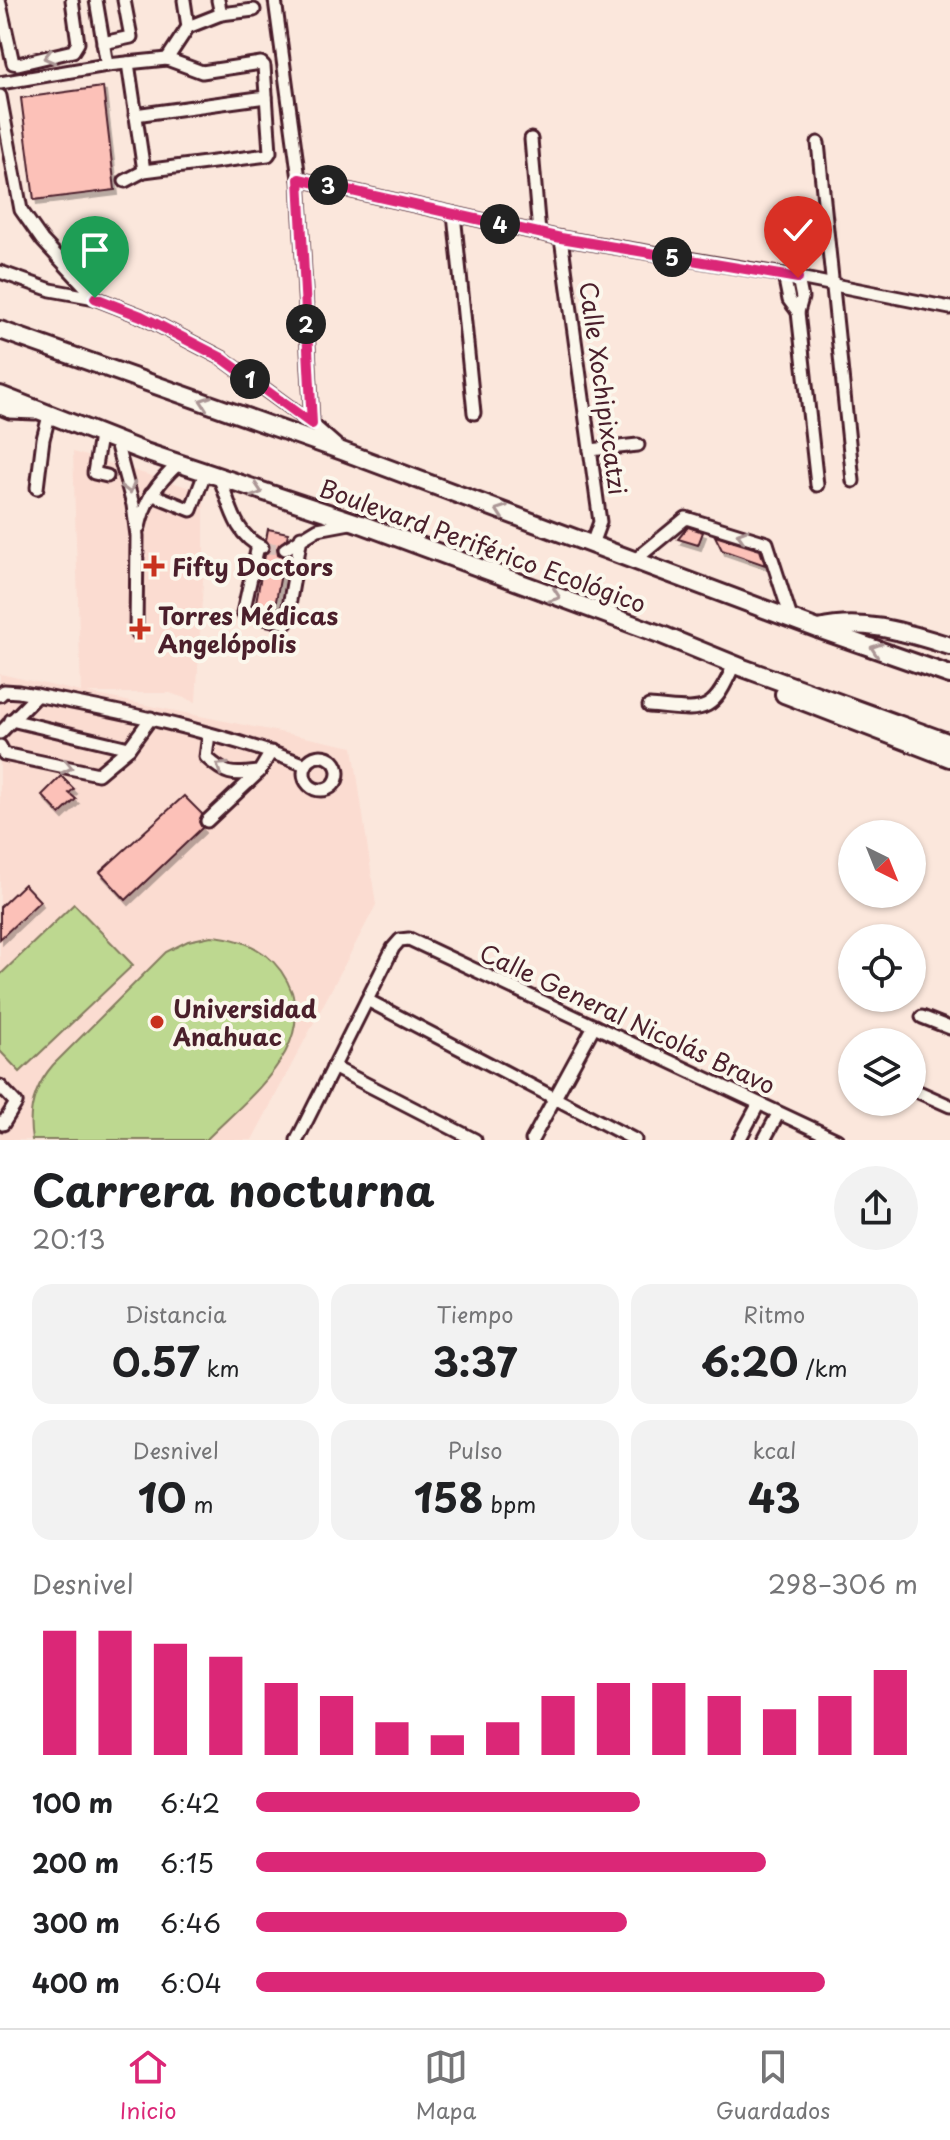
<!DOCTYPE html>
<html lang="es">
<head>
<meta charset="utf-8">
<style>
  :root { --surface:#fff; --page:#f2f2f2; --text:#202124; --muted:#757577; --line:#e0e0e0; --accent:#db2777 }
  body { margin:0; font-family:"Playpen Sans",sans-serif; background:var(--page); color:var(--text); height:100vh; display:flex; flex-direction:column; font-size:30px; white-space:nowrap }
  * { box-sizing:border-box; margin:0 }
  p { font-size:26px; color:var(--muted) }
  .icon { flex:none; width:44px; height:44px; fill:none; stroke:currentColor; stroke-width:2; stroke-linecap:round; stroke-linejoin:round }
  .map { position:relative; height:1140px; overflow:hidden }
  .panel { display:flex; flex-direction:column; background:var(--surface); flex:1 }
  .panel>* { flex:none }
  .needle { width:52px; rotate:137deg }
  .tools { position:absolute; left:838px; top:820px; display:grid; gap:16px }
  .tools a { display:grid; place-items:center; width:88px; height:88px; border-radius:50%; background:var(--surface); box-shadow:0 2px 6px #0004; font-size:40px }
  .pin { position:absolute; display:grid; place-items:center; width:68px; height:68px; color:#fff; margin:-82px -34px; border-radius:50% 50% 50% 0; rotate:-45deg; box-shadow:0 0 8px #0007 }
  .pin .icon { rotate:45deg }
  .km { position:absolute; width:40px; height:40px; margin:-20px; border-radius:50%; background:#222; color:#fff; font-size:22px; line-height:40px; text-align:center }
  .round { display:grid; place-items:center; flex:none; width:84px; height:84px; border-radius:42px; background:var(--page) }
  .head { display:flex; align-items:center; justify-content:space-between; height:136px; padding:0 32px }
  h1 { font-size:44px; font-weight:700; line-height:60px }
  .metrics { display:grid; grid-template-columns:repeat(3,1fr); gap:12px; height:136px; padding:8px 32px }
  .metrics div { display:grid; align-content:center; border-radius:20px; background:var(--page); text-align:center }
  .metrics b { font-size:40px; font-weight:700 }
  .metrics small { font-size:22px; font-weight:400 }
  .metrics p { font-size:22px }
  .chart { height:224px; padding:16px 32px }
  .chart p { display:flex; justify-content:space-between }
  .chart svg { width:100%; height:144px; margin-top:8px; stroke:var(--accent); stroke-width:6 }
  ul { padding:0 32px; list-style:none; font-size:26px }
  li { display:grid; grid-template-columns:128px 96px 1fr; align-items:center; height:60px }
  li i { height:20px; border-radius:10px; background:var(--accent) }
  .menu { display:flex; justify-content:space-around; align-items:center; height:112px; border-top:2px solid var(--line); background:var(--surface); font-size:22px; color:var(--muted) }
  .menu a { display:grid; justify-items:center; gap:4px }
  .menu .active { color:var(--accent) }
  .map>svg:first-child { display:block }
  .built { fill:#fbdcd1 }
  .green { fill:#bdd890; stroke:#847c5e; stroke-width:2 }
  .building { fill:#fcc1b8; stroke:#4a1f2b; stroke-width:2; filter:url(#shadow) }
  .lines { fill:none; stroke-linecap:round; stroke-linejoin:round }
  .minor-tunnel { stroke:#d8bfb9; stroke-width:11; stroke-dasharray:11 5.5; stroke-linecap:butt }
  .minor-casing { stroke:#4a1f2b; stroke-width:17 }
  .highway-casing { stroke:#4a1f2b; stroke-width:22 }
  .minor { stroke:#fbf7ec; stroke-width:11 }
  .highway { stroke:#fbf7ec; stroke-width:16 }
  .oneway { stroke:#ab9695 }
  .route-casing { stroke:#fff; stroke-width:16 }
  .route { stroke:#db2777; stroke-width:10 }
  .poi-dot { fill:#c8321e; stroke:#fbf7ec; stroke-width:3 }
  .labels { text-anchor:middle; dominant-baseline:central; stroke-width:8; stroke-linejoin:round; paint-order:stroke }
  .street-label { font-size:24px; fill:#4a1f2b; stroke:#fbf7ec }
  .poi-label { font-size:24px; font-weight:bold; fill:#4a1f2b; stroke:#fbf7ec; text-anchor:start }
</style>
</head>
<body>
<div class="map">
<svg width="950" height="1140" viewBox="0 0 950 1140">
  <defs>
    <filter id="shadow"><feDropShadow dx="3" dy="5" stdDeviation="0" flood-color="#0004"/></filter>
  </defs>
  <rect width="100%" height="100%" fill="#fbe7dc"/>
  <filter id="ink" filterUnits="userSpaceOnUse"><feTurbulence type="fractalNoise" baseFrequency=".0125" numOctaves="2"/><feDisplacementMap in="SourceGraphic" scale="16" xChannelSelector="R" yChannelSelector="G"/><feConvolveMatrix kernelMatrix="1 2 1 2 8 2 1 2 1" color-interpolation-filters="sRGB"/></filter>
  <g filter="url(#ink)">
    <polygon class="built" points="73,452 204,492 204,565 196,702 170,693 87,693 353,747 376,905 252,1140 0,1140 0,674 81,692"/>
    <g class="green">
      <polygon points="74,904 133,965 20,1072 0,1051 0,975"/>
      <path d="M211,936c28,2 53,11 70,35 48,69 -32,125 -75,169h-174c-5,-29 2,-53 21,-75l113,-113 22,-11z"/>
    </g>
    <g class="building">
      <polygon points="103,87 115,190 34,200 21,98"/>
      <polygon points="688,527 703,532 698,545 678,539"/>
      <polygon points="268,529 288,533 287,538 277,548 278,554 284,557 274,612 255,607 265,555 270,548 266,540"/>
      <polygon points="715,536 760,550 765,565 722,550"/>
      <polygon points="61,776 74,789 69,793 76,799 60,814 42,795"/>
      <polygon points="184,796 202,814 199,822 202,828 126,900 100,872"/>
      <polygon points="24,884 40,901 0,939 0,907"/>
    </g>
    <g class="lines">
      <polyline class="minor-tunnel" points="265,548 285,549"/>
      <defs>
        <g id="minor">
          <polyline points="96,0 107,65"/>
          <polyline points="184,0 188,27"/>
          <polyline points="218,0 221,14"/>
          <polyline points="275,0 299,179 312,424"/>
          <polyline points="0,4 13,63 18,64 73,51 78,43 72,0"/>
          <polyline points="103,43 131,37 124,0"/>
          <polyline points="167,59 188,27 221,14 254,10"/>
          <polyline points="128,63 144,171"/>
          <polyline points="0,83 107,65 167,59 202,72 261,63 264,66 270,152 268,155 144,171 125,181"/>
          <polyline points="0,96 21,210 42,240 95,297"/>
          <polyline points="135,115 266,97"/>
          <polyline points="531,139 539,233"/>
          <polyline points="818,143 853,481"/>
          <polyline points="299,179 561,238 784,275 950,308"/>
          <polyline points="454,214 474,413"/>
          <polyline points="561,238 600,522 592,544"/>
          <polyline points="0,272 51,290 95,298 141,316 222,358 312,424 336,445"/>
          <polyline points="784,275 789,300 798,312"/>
          <polyline points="798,278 802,298 798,312 817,485"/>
          <polyline points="0,408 10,412 35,413"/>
          <polyline points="100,436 94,473 107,476"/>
          <polyline points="116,442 133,505 137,536 136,632"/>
          <polyline points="590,450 638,445"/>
          <path d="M220,479c10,25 15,57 42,68"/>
          <polyline points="37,488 43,439 49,416"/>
          <polyline points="151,494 191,510 205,473"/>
          <path d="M139,527c6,-28 19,-44 39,-63"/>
          <polyline points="258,546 243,613 286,623 301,537"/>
          <polyline points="285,549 318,529 350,523"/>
          <polyline points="635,560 686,518 767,543 791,618"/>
          <path d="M0,695l4,-4 15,1c97,18 194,38 287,73"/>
          <path d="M649,706c53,4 63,12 85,-42"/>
          <polyline points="11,720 129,748"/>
          <polyline points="0,733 37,695"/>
          <path d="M209,734l-3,23c21,19 25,18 53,15"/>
          <polyline points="0,746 4,754 98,774 129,748 151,718"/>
          <circle cx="321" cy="773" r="17"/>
          <polyline points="207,821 259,772 271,752"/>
          <polyline points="367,1000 635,1140"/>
          <polyline points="922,1017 950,1028"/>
          <polyline points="333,1067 475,1140"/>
          <polyline points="0,1086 16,1103 3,1124 0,1122"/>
          <polyline points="912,1089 950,1106"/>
          <polyline points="297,1140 393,948 400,940 409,939 837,1140"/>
          <polyline points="532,1140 594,1026"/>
          <polyline points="739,1140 758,1105"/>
          <polyline points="764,1140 778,1114"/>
        </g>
        <g id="highway">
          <polyline points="0,330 342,451 818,629 950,675"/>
          <polyline points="0,395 145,452 358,523 662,635 743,668 950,743"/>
          <path d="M819,629c45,-11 88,4 131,17"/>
          <polyline points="784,694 950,758"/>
        </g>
      </defs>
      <use href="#minor" class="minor-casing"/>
      <use href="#highway" class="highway-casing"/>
      <use href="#minor" class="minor"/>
      <use href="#highway" class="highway"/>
    </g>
    <defs><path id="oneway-chevron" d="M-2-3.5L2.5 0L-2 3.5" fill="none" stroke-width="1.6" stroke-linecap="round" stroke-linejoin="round" transform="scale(2)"/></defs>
    <g class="oneway">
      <use href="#oneway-chevron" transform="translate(49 57) rotate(166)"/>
      <use href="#oneway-chevron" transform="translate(205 402) rotate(-161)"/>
      <use href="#oneway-chevron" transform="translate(129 488) rotate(75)"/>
      <use href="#oneway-chevron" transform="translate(257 491) rotate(18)"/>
      <use href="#oneway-chevron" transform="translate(501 511) rotate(-160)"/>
      <use href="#oneway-chevron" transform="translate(742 535) rotate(-163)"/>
      <use href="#oneway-chevron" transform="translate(555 596) rotate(20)"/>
      <use href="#oneway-chevron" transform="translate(876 649) rotate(-161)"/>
      <use href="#oneway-chevron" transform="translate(67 767) rotate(12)"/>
      <use href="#oneway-chevron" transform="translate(221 767) rotate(-147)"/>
    </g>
  </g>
  <g class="lines" filter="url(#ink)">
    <defs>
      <polyline id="route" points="95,298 141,316 222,358 312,424 299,179 561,238 798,278"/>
    </defs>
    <use href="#route" class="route-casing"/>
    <use href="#route" class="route"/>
  </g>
  <g class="poi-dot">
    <path d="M150 554h8v8h8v8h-8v8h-8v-8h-8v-8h8z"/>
    <path d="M136 617h8v8h8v8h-8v8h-8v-8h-8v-8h8z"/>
    <circle cx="157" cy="1022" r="8"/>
  </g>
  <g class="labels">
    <g class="street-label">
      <text transform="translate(604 388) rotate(82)">Calle Xochipixcatzi</text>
      <text transform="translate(483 545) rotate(20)">Boulevard Periférico Ecológico</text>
      <text transform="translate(628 1018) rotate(25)">Calle General Nicolás Bravo</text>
    </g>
    <g class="poi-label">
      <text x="172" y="566">Fifty Doctors</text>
      <text x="158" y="615">Torres Médicas<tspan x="158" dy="28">Angelópolis</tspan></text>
      <text x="173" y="1008">Universidad<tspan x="173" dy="28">Anahuac</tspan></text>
    </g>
  </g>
</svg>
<div class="tools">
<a><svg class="needle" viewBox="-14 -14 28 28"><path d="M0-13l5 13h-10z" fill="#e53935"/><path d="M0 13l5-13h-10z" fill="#757577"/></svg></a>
<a><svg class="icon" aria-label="locate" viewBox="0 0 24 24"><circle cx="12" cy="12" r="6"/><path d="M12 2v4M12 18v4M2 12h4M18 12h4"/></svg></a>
<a><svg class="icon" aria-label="layers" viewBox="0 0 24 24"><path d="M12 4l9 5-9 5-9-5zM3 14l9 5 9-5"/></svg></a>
</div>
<div class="pin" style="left:95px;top:298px;background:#1e9e55"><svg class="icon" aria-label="arrive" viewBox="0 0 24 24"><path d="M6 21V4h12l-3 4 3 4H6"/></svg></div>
<div class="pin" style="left:798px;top:278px;background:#d93025"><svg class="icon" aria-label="check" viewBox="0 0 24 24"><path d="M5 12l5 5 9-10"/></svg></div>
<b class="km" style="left:250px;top:379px">1</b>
<b class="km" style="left:306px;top:324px">2</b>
<b class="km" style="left:328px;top:185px">3</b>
<b class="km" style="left:500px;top:224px">4</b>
<b class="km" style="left:672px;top:257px">5</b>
</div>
<section class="panel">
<div class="head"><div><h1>Carrera nocturna</h1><p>20:13</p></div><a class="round"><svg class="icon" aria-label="share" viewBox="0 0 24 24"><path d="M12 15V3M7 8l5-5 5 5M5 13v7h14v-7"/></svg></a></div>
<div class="metrics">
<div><p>Distancia</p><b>0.57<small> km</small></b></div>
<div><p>Tiempo</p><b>3:37</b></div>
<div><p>Ritmo</p><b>6:20<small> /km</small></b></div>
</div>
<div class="metrics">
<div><p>Desnivel</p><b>10<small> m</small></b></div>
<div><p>Pulso</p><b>158<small> bpm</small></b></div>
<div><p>kcal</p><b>43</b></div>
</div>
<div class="chart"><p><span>Desnivel</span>298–306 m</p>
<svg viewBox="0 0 160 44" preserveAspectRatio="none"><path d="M5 44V6M15 44V6M25 44V10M35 44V14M45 44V22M55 44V26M65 44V34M75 44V38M85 44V34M95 44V26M105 44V22M115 44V22M125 44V26M135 44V30M145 44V26M155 44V18"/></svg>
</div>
<ul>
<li><b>100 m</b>6:42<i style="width:58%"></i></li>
<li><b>200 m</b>6:15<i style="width:77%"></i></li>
<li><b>300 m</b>6:46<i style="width:56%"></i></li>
<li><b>400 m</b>6:04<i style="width:86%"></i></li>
</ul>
</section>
<nav class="menu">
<a class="active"><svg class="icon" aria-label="home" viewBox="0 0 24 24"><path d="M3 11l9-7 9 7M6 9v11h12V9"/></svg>Inicio</a>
<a><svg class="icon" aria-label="map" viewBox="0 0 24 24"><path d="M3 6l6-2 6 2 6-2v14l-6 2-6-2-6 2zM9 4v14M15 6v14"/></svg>Mapa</a>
<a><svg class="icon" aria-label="saved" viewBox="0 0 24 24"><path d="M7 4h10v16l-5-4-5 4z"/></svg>Guardados</a>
</nav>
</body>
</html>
